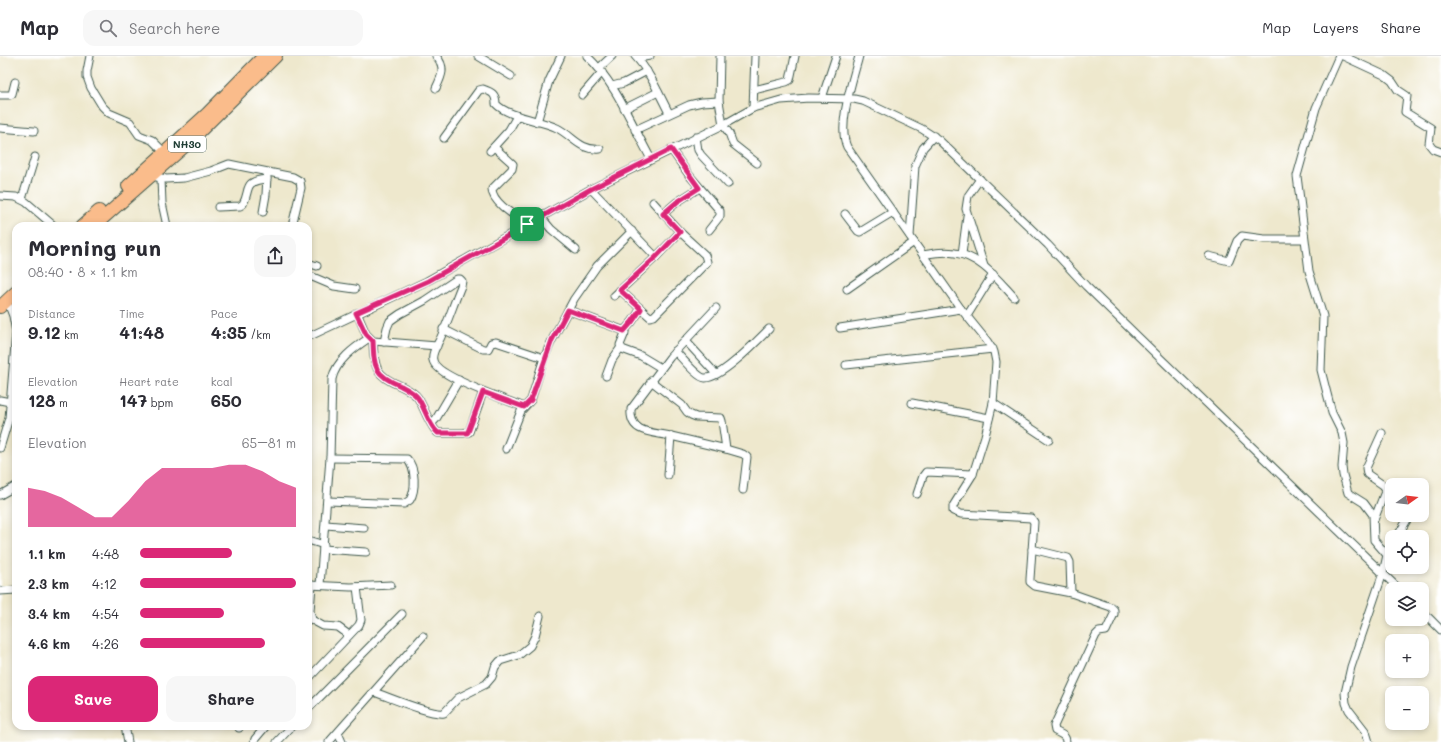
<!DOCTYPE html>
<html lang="en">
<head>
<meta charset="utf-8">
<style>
  :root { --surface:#fff; --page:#f7f7f7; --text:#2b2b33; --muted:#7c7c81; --line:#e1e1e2; --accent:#db2777 }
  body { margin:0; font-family:Mali,sans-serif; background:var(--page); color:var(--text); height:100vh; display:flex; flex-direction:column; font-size:15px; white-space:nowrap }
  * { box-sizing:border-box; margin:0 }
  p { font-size:13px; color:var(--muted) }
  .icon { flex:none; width:22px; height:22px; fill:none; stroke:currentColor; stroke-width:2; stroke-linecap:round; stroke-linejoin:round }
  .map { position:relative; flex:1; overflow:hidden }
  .panel { position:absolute; left:12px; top:166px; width:300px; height:508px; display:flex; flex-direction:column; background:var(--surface); border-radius:12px; box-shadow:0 2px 6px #0003 }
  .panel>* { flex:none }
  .needle { width:26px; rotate:76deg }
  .buttons { position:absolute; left:1385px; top:422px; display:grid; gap:8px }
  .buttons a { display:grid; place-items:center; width:44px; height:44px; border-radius:8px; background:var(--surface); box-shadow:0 2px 6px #0003; font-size:20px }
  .pin { position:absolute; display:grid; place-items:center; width:34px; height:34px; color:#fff; margin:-17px; border-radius:8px; box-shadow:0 2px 6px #0006 }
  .round { display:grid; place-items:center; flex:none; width:42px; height:42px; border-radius:12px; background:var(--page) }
  .head { display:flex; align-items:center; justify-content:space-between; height:68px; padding:0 16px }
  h1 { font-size:22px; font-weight:800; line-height:30px }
  .metrics { display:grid; grid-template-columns:repeat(3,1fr); gap:6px; height:68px; padding:4px 16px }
  .metrics div { display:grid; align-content:center }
  .metrics b { font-size:17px; font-weight:800 }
  .metrics small { font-size:11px; font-weight:400 }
  .metrics p { font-size:11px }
  .chart { height:112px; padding:8px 16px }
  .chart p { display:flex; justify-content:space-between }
  .chart svg { width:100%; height:72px; margin-top:4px; fill:var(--accent); opacity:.7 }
  .primary-button { display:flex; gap:8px; margin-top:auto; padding:8px 16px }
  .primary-button a { flex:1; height:46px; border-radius:12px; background:var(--accent); color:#fff; font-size:16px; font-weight:800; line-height:46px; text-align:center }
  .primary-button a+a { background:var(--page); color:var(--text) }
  ul { padding:0 16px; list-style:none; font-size:13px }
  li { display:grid; grid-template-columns:64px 48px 1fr; align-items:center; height:30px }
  li i { height:10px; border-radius:5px; background:var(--accent) }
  header { display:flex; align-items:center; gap:24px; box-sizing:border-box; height:56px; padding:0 20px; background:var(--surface); border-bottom:1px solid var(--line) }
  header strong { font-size:19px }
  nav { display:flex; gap:22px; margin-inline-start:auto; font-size:14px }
  .search { width:280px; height:36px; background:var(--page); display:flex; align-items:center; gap:10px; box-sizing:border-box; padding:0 14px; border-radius:12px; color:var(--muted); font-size:15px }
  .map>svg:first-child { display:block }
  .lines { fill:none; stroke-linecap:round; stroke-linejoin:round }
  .minor-casing { stroke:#3e574b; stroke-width:9 }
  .trunk-casing { stroke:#3e574b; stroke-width:14 }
  .minor { stroke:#fff; stroke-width:7 }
  .trunk { stroke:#fabc8b; stroke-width:12 }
  .route-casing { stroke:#fff; stroke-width:8 }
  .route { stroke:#db2777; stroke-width:5 }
  .labels { text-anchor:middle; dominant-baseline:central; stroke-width:3.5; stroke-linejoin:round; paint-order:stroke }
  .shield { fill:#fff; stroke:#627771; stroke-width:1 }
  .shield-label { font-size:10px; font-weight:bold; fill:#1f3d34 }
</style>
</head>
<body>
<header>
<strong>Map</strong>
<div class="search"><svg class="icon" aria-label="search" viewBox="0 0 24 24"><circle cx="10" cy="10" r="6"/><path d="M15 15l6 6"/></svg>Search here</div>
<nav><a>Map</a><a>Layers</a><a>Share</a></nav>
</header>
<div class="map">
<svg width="1441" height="686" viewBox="0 0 1441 686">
  <rect width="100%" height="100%" fill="#fff"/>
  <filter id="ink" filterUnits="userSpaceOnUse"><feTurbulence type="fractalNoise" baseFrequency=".025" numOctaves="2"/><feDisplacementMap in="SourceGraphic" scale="8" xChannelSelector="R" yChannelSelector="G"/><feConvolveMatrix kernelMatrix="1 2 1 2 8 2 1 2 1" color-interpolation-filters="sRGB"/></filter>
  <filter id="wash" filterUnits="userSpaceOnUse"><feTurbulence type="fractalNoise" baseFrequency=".012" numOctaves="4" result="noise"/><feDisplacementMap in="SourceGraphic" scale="16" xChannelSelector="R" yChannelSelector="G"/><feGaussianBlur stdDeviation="0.9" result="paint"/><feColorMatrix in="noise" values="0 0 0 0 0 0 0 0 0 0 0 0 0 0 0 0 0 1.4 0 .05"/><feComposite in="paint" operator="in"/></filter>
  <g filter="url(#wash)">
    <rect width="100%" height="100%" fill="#eee8cd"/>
  </g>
  <g filter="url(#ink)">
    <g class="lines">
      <defs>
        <g id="minor">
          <polyline points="90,0 87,15 87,21 91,32 102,50 109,57 130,66 139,79 152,84 165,97"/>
          <polyline points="478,0 511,20"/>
          <path d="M587,0c29,27 45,69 64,103"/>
          <path d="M635,0c15,16 24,38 34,57"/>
          <polyline points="720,0 719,45 723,69 729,77 733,88 757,107"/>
          <path d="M859,0c-6,23 -22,69 -12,91l114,162 26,32 7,11 2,10 -3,41 -8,33 -12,38 -20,32v5l8,3 70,4 3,4 -4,57v3l5,4 36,7 40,14 3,3v4l-8,17 -7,1 -3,3 -42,91 1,5c5,3 11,4 11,11"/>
          <polyline points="1339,0 1316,52 1297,120 1309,215 1323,260 1321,314 1332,357 1342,377 1344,387 1342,411 1343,419 1348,437 1364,447 1373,459 1374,484 1387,499 1383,517 1351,611 1345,637 1346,647 1349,654 1366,676 1369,686"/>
          <polyline points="1343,0 1384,19 1392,25 1398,34 1407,40 1405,56 1431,72 1429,88 1433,93 1441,96"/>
          <polyline points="638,2 650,0"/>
          <polyline points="599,12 612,0"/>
          <polyline points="612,30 624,27 647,15"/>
          <path d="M436,32c6,-12 10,-21 0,-32"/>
          <polyline points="754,34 786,26 790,24 795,0"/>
          <polyline points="0,39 10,39 12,38 15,26"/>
          <polyline points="582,39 602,16"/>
          <polyline points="822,42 836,0"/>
          <polyline points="753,52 755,0"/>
          <polyline points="624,53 658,36"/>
          <polyline points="537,66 549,25 561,0"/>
          <polyline points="0,72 34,75"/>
          <polyline points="635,74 689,49 702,46 719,45"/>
          <polyline points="696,81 698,94 701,99 728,128"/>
          <path d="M444,82l35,-48 4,-1c9,3 13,5 13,15 12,13 44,16 61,24 16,8 23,23 43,21"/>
          <path d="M494,91l19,17 -1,5 -20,20c0,14 25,28 35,35"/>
          <polyline points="671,93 689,119 720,155 720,160 709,174"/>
          <polyline points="490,95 509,74 517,60"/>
          <polyline points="152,120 166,123 184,122 211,115 229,108 293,121 300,125 301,132 292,170"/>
          <polyline points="161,123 162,147 167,170"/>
          <polyline points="980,123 968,140 966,153 984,210"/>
          <polyline points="591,133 656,201"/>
          <polyline points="0,140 16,141 26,146 54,170"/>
          <polyline points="22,143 35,101"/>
          <path d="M218,151l22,-1 3,-2c8,-14 -1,-23 24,-25"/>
          <polyline points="263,156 266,139 267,120"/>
          <polyline points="663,158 677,146 699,132"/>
          <polyline points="845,158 858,175 860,176 893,156"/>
          <polyline points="541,161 551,173 576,194"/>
          <polyline points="910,180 915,110 923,92 934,80"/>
          <polyline points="962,198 967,160"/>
          <path d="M923,199c11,-2 21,-4 32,-2 25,3 43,27 59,44"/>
          <polyline points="1209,200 1229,205 1237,185 1242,180 1264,183 1304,183"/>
          <polyline points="308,207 317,210"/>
          <polyline points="308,219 334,230 355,233"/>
          <polyline points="847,233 914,186"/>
          <polyline points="620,234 650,261 654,260 707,206 705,199 680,176 653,146"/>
          <polyline points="614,240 656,201 680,176"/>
          <polyline points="568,254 622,274 625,277 620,289 622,293 641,300 661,312"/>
          <polyline points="357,257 366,278 373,285 437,290"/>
          <polyline points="967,260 993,218"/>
          <polyline points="840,272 961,253"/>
          <polyline points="443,273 483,293 488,293 491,287 496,286 544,302"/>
          <polyline points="624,275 632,266 641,253"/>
          <polyline points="308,281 427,225 591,133 723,69 753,52 781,44 809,42 854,43 863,45 922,73 939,84 1048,189 1086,230 1162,304 1399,533"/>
          <polyline points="685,284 716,318"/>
          <path d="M373,285c1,25 2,35 28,45 6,3 13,6 17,12 6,9 12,29 20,35h25l6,-1 14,-40"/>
          <path d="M384,286l3,-14 3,-7 10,-7 24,-13 33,-22h3l2,2 -1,5c-7,17 -13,35 -20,51 -3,7 -10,16 -8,23 2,17 75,40 91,47"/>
          <path d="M675,295c6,6 23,27 30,27 16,1 53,-38 64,-49"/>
          <polyline points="846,309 993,293"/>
          <polyline points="606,320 612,304 621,291"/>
          <polyline points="651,325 682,349 687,356 691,359 696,361 721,362 722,365 726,393 671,380"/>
          <polyline points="0,344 10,346"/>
          <polyline points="912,347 989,362"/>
          <polyline points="993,347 1049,384"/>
          <polyline points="432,367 436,363 459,324"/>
          <polyline points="0,392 9,362 16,276 13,260 7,244"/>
          <polyline points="506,393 521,355 531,344 544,302 552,284 574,243 597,210 632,175"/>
          <polyline points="726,393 743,398 747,401 743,434"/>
          <path d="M668,419l3,-39c-18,-4 -42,-2 -40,-27l39,-52 46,-49"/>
          <polyline points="917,438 923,420 926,416 973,418"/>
          <polyline points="0,439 16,430"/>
          <path d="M328,445l76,3 6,-4c6,-10 6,-32 -3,-41l-77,-1"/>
          <polyline points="1374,464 1386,433 1383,429 1367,418 1366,412 1382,377"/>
          <polyline points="326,469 364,472"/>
          <polyline points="1397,481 1410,459"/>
          <polyline points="308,484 324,489"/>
          <polyline points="323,493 366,496"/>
          <polyline points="1032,493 1068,502 1070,506 1071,537"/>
          <polyline points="1387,499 1392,490"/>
          <polyline points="308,529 351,531 391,529"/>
          <polyline points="312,529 310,555 312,564 323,570 338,571 349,579"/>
          <path d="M320,529l10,-127 2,-79c4,-18 22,-31 37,-41"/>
          <polyline points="0,535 16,534"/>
          <polyline points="1422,555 1441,574"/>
          <polyline points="308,623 359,569 361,564 357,531"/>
          <path d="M374,636c15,5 56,23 70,21l14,-15 28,-14 6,-7 3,-10 5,-6 19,-6 11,-9 5,-10 5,-20"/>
          <polyline points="308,653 402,558"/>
          <polyline points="125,670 128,686"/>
          <polyline points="239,672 239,670"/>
          <polyline points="338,677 342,686"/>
          <polyline points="254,686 255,683 266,670"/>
          <polyline points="277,686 292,670"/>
          <polyline points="329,686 423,580"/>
        </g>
        <g id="trunk">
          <polyline points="128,130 207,58 264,0"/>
          <polyline points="82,170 99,155"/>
          <polyline points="94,170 186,89 276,0"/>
          <polyline points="0,251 16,236"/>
        </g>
      </defs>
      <use href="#minor" class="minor-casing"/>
      <use href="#trunk" class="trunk-casing"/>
      <use href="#minor" class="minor"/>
      <use href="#trunk" class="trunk"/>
    </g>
  </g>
  <g class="lines" filter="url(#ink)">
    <defs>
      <path id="route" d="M671,93l28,39 -22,14 -14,12 17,18 -24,25 -36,33 21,19 -9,13 -8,9 -56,-21 -16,30 -21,60 -7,7 -41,-15 -15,40 -1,1h-29c-9,-7 -13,-25 -20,-35 -4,-6 -11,-9 -17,-12 -27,-11 -27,-19 -28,-45l-7,-7 -10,-21 72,-32 163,-92z"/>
    </defs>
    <use href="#route" class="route-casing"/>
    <use href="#route" class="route"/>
  </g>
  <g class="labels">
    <rect class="shield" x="168" y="80" width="38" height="16" rx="3"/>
    <g class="shield-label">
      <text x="187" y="88">NH30</text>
    </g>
  </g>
</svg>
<div class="buttons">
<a><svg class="needle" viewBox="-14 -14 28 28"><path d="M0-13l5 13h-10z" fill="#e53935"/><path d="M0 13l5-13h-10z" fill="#7c7c81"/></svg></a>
<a><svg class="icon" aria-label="locate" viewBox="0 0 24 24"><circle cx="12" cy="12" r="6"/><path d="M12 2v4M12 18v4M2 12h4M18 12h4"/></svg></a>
<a><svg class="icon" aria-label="layers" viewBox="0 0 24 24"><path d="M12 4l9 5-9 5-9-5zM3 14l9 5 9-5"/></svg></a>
<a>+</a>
<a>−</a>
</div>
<div class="pin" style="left:527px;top:168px;background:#1e9e55"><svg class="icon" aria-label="arrive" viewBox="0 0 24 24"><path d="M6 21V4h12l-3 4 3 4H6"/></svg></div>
<section class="panel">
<div class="head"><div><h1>Morning run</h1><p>08:40 · 8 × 1.1 km</p></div><a class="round"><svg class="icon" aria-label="share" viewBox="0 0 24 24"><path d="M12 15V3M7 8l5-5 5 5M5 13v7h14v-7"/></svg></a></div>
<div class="metrics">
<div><p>Distance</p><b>9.12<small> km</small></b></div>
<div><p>Time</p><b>41:48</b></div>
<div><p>Pace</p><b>4:35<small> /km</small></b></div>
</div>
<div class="metrics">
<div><p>Elevation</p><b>128<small> m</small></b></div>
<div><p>Heart rate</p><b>147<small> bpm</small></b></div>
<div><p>kcal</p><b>650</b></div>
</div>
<div class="chart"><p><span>Elevation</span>65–81 m</p>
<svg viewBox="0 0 160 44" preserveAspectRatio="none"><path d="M0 44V20L10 22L20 26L30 32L40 38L50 38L60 28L70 16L80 8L90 8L100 8L110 8L120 6L130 6L140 10L150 16L160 20V44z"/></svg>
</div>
<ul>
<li><b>1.1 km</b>4:48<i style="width:59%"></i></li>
<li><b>2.3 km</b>4:12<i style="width:100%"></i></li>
<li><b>3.4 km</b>4:54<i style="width:54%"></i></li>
<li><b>4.6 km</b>4:26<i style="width:80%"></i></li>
</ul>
<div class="primary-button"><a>Save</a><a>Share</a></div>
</section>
</div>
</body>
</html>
